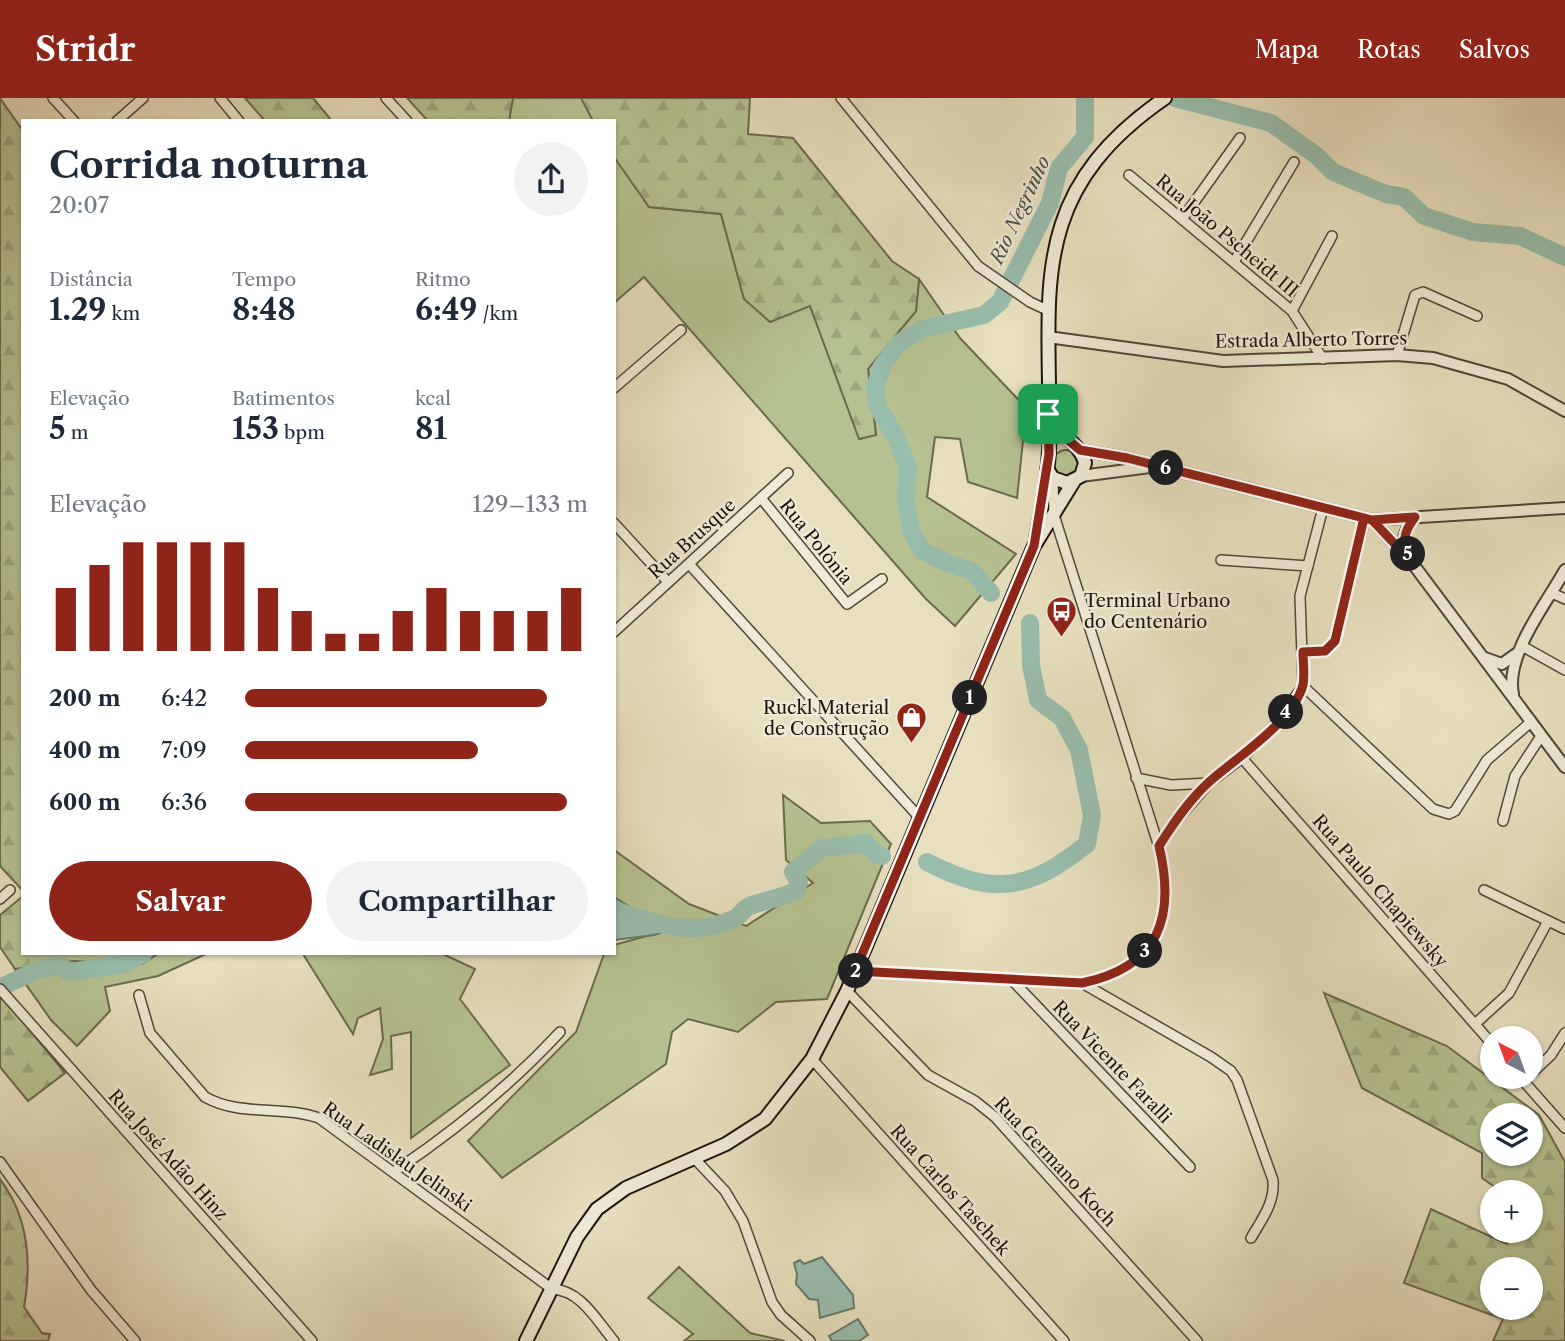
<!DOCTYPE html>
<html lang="pt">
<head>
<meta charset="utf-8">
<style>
  :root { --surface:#fff; --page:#f2f2f3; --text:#1f2937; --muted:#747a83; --accent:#8f2418 }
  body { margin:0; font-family:"Libre Caslon Text",serif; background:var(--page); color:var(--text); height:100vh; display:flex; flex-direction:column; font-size:26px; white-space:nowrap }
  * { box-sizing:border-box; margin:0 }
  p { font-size:23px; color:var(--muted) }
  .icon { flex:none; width:38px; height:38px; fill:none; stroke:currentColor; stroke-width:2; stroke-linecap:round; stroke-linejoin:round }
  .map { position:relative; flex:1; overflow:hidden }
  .details { position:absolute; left:21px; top:21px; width:595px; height:836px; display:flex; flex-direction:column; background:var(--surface); border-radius:0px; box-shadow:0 2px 5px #0004 }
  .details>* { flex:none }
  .needle { width:46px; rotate:319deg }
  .tools { position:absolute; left:1480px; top:928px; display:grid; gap:14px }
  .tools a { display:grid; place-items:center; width:63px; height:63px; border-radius:50%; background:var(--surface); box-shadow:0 2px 5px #0004; font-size:35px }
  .pin { position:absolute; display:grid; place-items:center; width:60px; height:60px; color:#fff; margin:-30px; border-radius:14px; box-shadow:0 4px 10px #0006 }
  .km { position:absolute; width:35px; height:35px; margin:-18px; border-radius:50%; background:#222; color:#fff; font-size:19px; line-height:35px; text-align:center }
  .round { display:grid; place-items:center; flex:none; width:74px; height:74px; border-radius:37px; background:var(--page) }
  .overview { display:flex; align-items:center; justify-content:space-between; height:119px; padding:0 28px }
  h1 { font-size:38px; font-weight:700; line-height:52px }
  .metrics { display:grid; grid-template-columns:repeat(3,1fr); gap:10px; height:119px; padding:7px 28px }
  .metrics div { display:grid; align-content:center }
  .metrics b { font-size:30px; font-weight:700 }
  .metrics small { font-size:19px; font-weight:400 }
  .metrics p { font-size:19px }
  .chart { height:196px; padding:14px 28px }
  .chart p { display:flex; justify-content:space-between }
  .chart svg { width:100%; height:126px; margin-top:7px; stroke:var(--accent); stroke-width:6 }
  .action { display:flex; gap:14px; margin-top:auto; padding:14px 28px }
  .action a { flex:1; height:80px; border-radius:42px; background:var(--accent); color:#fff; font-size:28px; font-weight:700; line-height:80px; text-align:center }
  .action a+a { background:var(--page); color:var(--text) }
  ul { padding:0 28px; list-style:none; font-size:23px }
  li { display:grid; grid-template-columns:112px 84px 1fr; align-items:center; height:52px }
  li i { height:18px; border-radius:9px; background:var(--accent) }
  header { display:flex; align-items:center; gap:42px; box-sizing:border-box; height:98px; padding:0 35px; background:var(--accent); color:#fff }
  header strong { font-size:33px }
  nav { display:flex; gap:38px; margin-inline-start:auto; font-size:24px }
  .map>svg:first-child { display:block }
  .grass { fill:#b6c191; stroke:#6a6a4e; stroke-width:2 }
  .forest { fill:url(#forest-firs); stroke:#6a6a4e; stroke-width:2; fill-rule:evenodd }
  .water { fill:#98bdab; stroke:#67796b; stroke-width:2 }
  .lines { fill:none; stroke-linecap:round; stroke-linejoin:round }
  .river { stroke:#98bdab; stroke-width:18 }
  .minor-casing { stroke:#504739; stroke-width:12 }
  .tertiary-casing { stroke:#504739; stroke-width:14 }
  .secondary-casing { stroke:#1e140c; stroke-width:16 }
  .minor { stroke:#efead5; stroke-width:9 }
  .tertiary { stroke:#efead5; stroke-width:10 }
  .secondary { stroke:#efead5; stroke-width:12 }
  .route-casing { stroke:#fff; stroke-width:14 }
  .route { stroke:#8f2418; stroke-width:9 }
  .labels { text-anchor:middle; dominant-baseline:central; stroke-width:5; stroke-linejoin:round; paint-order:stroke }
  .street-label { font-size:18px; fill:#1e140c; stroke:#efead5 }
  .poi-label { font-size:18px; fill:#1e140c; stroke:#efead5; text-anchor:start }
  .water-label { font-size:19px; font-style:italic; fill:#494f44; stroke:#efead5 }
</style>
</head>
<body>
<header>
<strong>Stridr</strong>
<nav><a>Mapa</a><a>Rotas</a><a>Salvos</a></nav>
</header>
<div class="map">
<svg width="1565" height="1243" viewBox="0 0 1565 1243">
  <defs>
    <pattern id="forest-firs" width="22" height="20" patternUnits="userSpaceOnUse" patternTransform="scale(1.75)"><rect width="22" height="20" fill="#b6c191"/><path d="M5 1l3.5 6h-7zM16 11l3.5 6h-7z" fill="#9ca57c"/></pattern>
  </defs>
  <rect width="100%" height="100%" fill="#e7dfbf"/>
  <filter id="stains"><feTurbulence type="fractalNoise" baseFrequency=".00286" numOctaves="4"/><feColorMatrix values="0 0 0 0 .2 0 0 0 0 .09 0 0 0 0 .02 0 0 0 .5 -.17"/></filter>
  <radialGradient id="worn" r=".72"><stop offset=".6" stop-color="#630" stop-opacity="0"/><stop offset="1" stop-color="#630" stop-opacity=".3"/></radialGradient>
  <g class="grass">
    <polygon points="513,0 583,0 597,23 508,23"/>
    <polygon points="614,51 649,109 721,116 744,201 810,208 860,341 876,336 868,270 916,213 919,181 960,240 1033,317 1025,324 1017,400 968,384 960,341 935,339 927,399 1016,456 955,528 926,501 644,179 614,205"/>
    <circle cx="1066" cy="365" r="13"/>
    <polygon points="783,697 821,725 870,723 891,746 827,901 776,904 738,934 688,921 672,934 666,966 502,1080 468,1043 576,934 604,856 614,856 614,847 690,826 632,811 614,799 614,752 689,806 746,828 813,785 786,762"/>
    <polygon points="157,856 206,856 158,878 105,889 110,913 77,948 51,922 15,871 74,863 142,866"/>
    <polygon points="303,856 443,856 475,871 460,901 510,967 411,1040 411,934 391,938 392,971 370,977 383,941 380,910 358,920 353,936"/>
    <polygon points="679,1169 750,1235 785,1243 684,1243 693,1236 648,1200"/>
  </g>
  <g class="forest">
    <polygon points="0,0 23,33 23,793 0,768"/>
    <polygon points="245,0 313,0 332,23 265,23"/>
    <polygon points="407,0 513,0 509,23 428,23"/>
    <polygon points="581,0 750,0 748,36 793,40 892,163 919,181 916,213 868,271 876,337 859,341 810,208 770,224 744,201 721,116 649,109 614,59 614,23 593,23"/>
    <polygon points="23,798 23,856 157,856 142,866 74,863 15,871 0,849 0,817"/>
    <path d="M1324,895l123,53 92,69 26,47v179h-72l10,-22 -99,-36 27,-74 76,35 2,-14h22v-38h-29l-20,-14v-25l-120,-65zM1493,1017h38v38h-38zM1493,1171h38v38h-38z"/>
    <polygon points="0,896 65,975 28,1003 0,969"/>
    <path d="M0,1081c28,37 32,83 24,128l18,26 8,1 -2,7h-48z"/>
  </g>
  <g class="water">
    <polygon points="614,799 656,825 673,831 654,837 614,842"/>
    <polygon points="822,1159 853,1197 854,1210 820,1220 818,1202 809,1201 796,1186 797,1176 794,1165 800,1162 804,1166"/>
    <polygon points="858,1221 868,1237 859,1243 832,1243 829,1238"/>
  </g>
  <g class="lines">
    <g class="river">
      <polyline points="1175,0 1271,25 1317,58 1333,74 1386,96 1404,99 1424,118 1473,134 1520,138 1565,159"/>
      <polyline points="991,495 972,473 948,465 922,453 911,432 906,403 908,369 895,337 878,310 875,290 882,268 898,246 922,231 984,217 1000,204 1050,105 1059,70 1085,39 1085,0"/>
      <path d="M927,764c67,35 103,28 160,-18l5,-29 -13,-65 -17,-32 -24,-18 -7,-35 -1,-42"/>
      <path d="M614,812c42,14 78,28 120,9 7,-3 9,-11 16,-13 15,-6 31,-8 46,-15l3,-9 -6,-10 29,-24 44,-5 11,12 5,1"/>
      <polyline points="0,890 37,872 58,868 71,874 124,866 143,856"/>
    </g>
    <defs>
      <g id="minor">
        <polyline points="53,0 74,23"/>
        <polyline points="220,0 239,23"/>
        <polyline points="386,0 407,23"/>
        <polyline points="841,0 978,168 1030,204 1047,212"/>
        <polyline points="117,23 143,0"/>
        <polyline points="1129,77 1292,213 1323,261"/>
        <polyline points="1183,120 1240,40"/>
        <polyline points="1234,164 1294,64"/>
        <polyline points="1292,213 1332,138"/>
        <polyline points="1397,257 1415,197 1423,194 1477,218"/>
        <polyline points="614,290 681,232"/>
        <polyline points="761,400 847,506 882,481"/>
        <polyline points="614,425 668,484"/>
        <polyline points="1221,462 1308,468"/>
        <polyline points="689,466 919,719"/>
        <polyline points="1552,495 1565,501"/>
        <polyline points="614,534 788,375"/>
        <polyline points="1522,548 1565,572"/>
        <polyline points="1303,554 1325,553 1335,543 1365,420"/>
        <polyline points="1303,588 1433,711 1449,716 1455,713 1487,662 1531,624"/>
        <polyline points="1242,660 1493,947"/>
        <polyline points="1136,680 1171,687 1209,685"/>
        <polyline points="1503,723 1515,678 1541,638"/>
        <polyline points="1159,749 1170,730 1209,685 1242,660 1273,629 1303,588 1300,498 1323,410"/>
        <polyline points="1484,792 1565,831"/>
        <polyline points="0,801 10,792"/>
        <path d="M855,873l227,12c78,-17 94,-64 77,-136l-105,-332 -1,-37"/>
        <polyline points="1011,881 1190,1069"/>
        <path d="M1082,885l129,74 20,14 6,9 36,100c2,23 -11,39 -22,58"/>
        <polyline points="0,891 312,1243"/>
        <polyline points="847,893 928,977 975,1003 995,1019 1197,1243"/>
        <path d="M139,897l11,38 55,64c36,20 77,8 114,21l233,171c29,1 45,32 62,52"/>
        <polyline points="1475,926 1509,895 1548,823"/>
        <polyline points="812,961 1064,1243"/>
        <polyline points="1531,976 1551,957 1565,935"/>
        <polyline points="1519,978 1565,1030"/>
        <polyline points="694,1060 725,1093 743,1123 772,1204 781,1217 810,1243"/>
        <polyline points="0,1064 91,1192 135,1243"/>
        <path d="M395,1073c61,-41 115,-85 165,-139"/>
      </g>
      <g id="tertiary">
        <polyline points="1048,239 1223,263 1397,257 1433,260 1508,281 1565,313"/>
        <polyline points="1080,352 1127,360 1372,422 1410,462 1565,669"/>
        <polyline points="1081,378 1150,369"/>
        <polyline points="1372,422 1565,410"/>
        <path d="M1408,457c-7,-17 -4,-24 7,-38"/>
        <polyline points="1485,560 1502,566 1516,556"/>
        <path d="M1513,596c-8,-39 33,-90 52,-124"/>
      </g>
      <g id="secondary">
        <path d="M1047,371l6,9 14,5 14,-7 4,-13c-4,-18 -26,-29 -35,-45"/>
        <path d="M1036,441c5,-30 12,-60 13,-89 4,-152 -29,-252 116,-352"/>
        <polyline points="526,1243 577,1139 597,1111 626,1090 726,1046 765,1021 812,961 847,893 1034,448 1074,383"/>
      </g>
    </defs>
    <use href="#minor" class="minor-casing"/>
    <use href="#tertiary" class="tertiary-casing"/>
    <use href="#secondary" class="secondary-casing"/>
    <use href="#minor" class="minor"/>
    <use href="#tertiary" class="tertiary"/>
    <use href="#secondary" class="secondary"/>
  </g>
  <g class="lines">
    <defs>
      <path id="route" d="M1048,316l1,40 -15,92 -179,425 227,12c77,-16 94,-65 77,-137 14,-22 30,-46 50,-64 27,-24 84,-60 94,-97 2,-10 0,-23 0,-33l22,-1 10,-10 29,-123 8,2 38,40c-7,-19 -8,-26 5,-43l-43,3 -245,-62 -47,-8 -20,-17 -12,-19"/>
    </defs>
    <use href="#route" class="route-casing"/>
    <use href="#route" class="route"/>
  </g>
  <defs>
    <symbol id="bus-pin" viewBox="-11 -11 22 30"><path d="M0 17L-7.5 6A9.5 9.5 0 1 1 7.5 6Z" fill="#8f2418" stroke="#efead5"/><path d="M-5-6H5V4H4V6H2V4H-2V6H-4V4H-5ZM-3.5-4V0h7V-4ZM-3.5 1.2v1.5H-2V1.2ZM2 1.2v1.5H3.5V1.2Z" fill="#fff"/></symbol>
    <symbol id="shop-pin" viewBox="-11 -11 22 30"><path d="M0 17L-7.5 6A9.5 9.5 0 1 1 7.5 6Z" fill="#8f2418" stroke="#efead5"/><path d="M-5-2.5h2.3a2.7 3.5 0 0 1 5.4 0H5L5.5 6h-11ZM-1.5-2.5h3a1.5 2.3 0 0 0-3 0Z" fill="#fff"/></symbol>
  </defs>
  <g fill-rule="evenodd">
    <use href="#bus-pin" x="1044" y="496" width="35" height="47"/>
    <use href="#shop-pin" x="894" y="602" width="35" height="47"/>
  </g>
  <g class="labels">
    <g class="street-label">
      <text transform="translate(1227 138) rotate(40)">Rua João Pscheidt III</text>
      <text transform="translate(1311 242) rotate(-1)">Estrada Alberto Torres</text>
      <text transform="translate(692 441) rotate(-42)">Rua Brusque</text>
      <text transform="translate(816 444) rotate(51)">Rua Polônia</text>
      <text transform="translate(1380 793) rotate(49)">Rua Paulo Chapiewsky</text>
      <text transform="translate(1112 964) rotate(46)">Rua Vicente Faralli</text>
      <text transform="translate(168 1057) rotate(48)">Rua José Adão Hinz</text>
      <text transform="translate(397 1059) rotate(35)">Rua Ladislau Jelinski</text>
      <text transform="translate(1055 1064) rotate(47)">Rua Germano Koch</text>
      <text transform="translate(950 1092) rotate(48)">Rua Carlos Taschek</text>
    </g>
    <g class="poi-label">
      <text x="1084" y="503">Terminal Urbano<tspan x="1084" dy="21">do Centenário</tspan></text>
      <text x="889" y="610" text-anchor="end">Ruckl Material<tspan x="889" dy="21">de Construção</tspan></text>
    </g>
    <g class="water-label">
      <text transform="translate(1020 112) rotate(-65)">Rio Negrinho</text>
    </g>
  </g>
  <rect width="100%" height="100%" filter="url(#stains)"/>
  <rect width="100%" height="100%" fill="url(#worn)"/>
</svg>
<div class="tools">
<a><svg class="needle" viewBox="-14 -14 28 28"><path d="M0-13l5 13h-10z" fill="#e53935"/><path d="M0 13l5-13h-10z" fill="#747a83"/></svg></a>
<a><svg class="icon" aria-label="layers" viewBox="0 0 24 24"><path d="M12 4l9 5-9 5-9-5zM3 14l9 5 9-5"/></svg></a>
<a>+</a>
<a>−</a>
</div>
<div class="pin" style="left:1048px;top:316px;background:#1e9e55"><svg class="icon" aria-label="arrive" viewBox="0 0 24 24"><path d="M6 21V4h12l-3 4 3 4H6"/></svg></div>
<b class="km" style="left:970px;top:600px">1</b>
<b class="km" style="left:856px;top:873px">2</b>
<b class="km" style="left:1145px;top:853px">3</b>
<b class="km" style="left:1286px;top:614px">4</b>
<b class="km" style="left:1408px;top:456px">5</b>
<b class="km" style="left:1166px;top:370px">6</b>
<section class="details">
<div class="overview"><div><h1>Corrida noturna</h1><p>20:07</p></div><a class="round"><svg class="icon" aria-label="share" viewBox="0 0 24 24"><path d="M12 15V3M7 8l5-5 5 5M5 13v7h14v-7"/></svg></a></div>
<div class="metrics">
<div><p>Distância</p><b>1.29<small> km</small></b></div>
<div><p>Tempo</p><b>8:48</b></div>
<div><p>Ritmo</p><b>6:49<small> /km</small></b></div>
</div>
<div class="metrics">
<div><p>Elevação</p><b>5<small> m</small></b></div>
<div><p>Batimentos</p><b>153<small> bpm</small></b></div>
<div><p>kcal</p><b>81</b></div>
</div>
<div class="chart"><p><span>Elevação</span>129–133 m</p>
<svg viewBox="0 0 160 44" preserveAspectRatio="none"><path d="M5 44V22M15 44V14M25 44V6M35 44V6M45 44V6M55 44V6M65 44V22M75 44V30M85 44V38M95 44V38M105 44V30M115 44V22M125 44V30M135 44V30M145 44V30M155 44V22"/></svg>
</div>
<ul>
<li><b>200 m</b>6:42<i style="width:88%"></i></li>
<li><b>400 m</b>7:09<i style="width:68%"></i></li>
<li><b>600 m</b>6:36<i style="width:94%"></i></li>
</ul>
<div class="action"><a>Salvar</a><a>Compartilhar</a></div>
</section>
</div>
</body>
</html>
